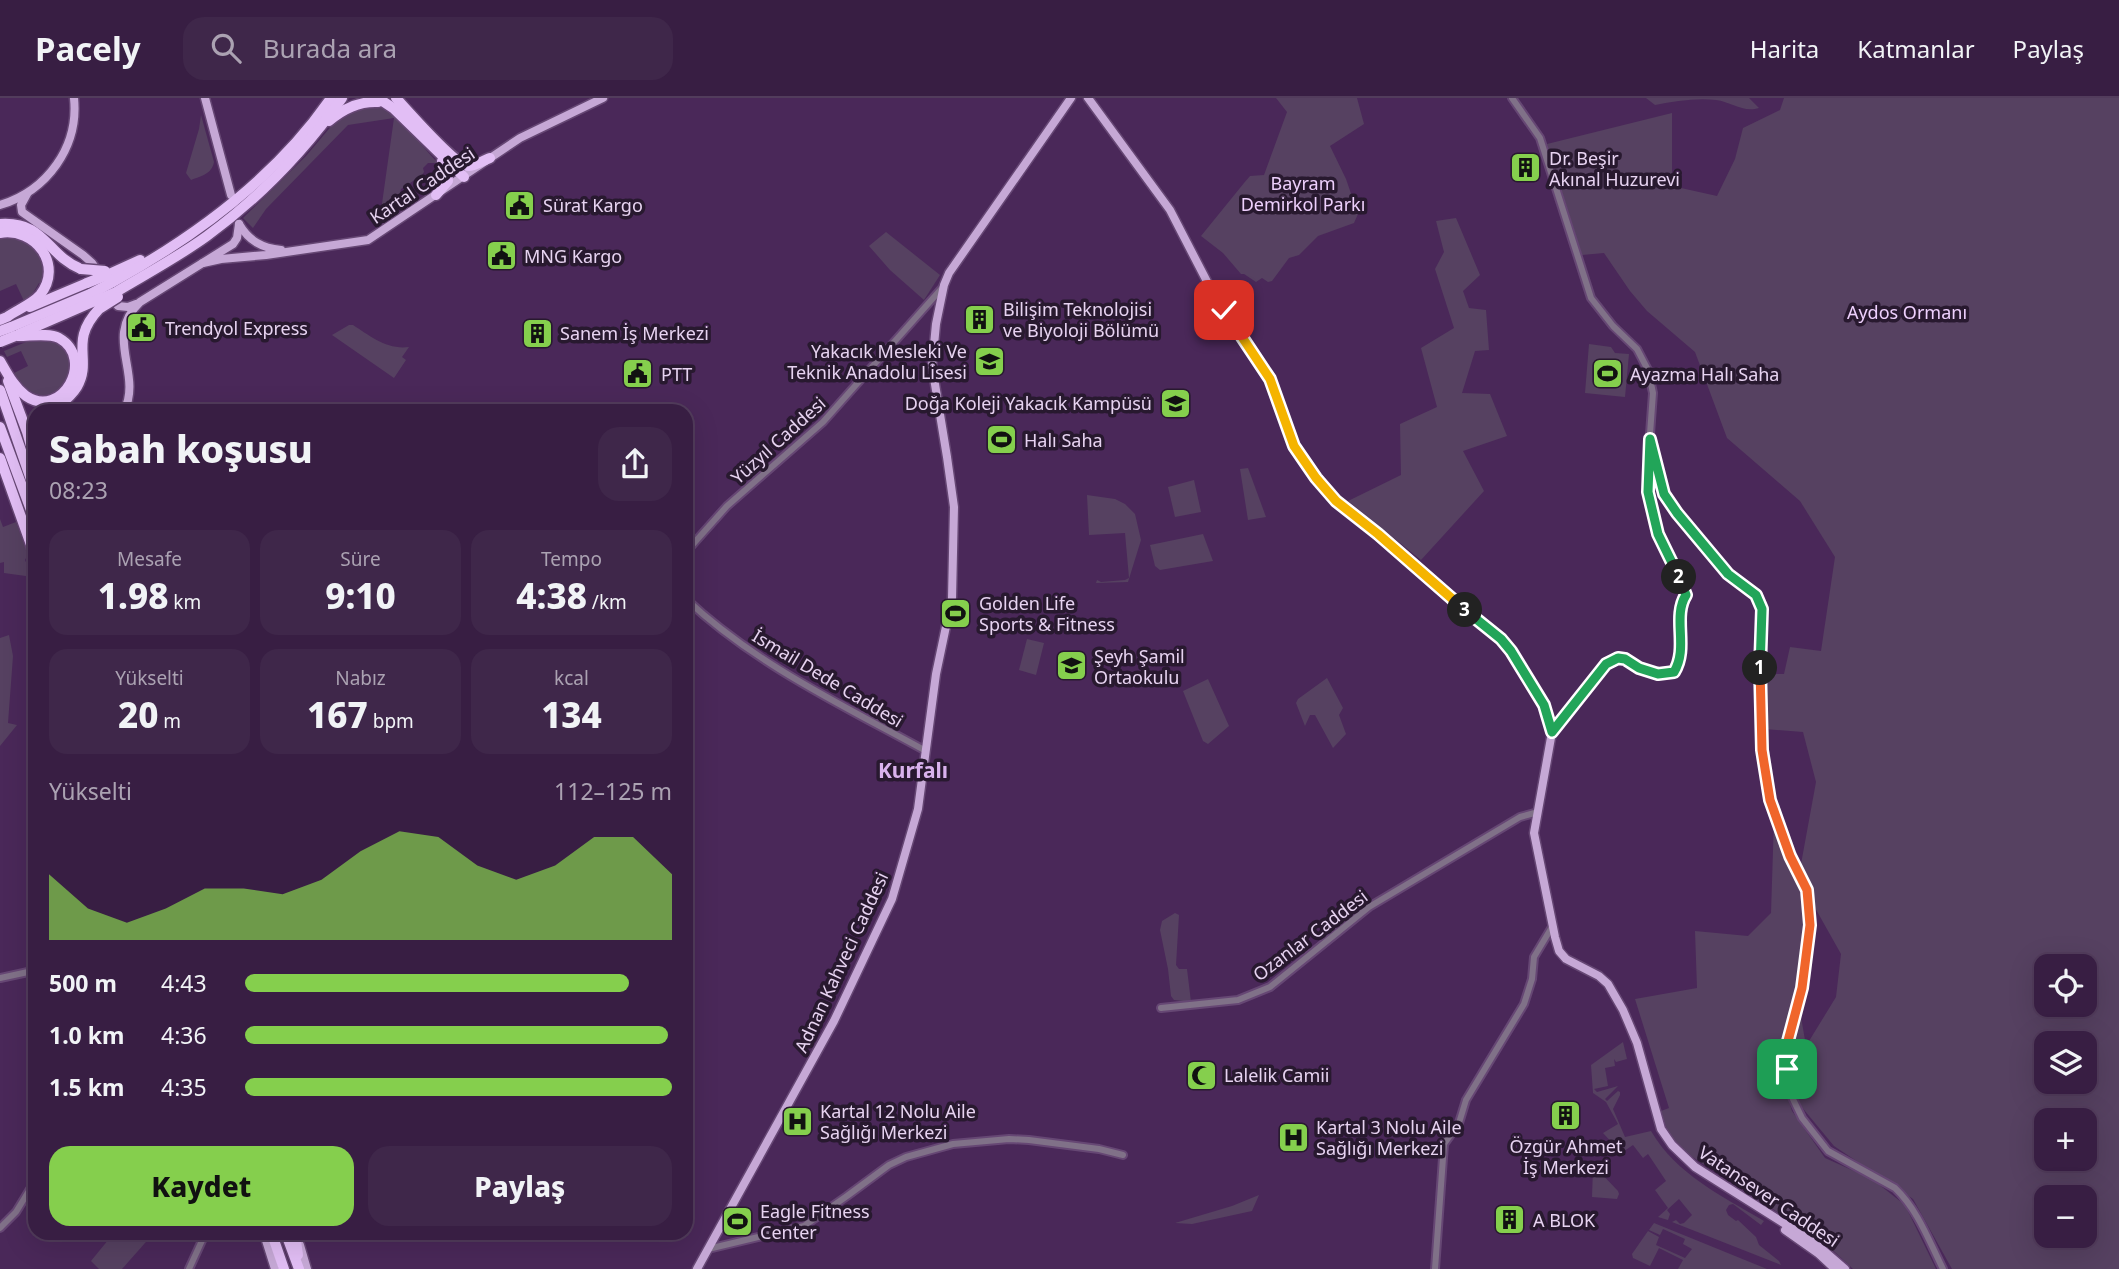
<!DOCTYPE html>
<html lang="tr">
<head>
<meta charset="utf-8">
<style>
  :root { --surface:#381e43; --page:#3f274a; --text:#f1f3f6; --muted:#aba2b2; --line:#523c5c; --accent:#85cf4d }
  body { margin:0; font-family:"Noto Sans",sans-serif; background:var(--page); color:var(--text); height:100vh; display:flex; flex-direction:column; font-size:26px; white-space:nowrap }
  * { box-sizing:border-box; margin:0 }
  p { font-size:23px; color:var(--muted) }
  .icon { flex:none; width:38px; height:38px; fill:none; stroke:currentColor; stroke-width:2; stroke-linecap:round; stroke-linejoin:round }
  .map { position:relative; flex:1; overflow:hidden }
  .side { position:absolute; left:28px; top:306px; width:665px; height:836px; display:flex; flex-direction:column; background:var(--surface); border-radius:21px; box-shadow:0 7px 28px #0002,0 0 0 2px var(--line) }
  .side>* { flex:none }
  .tools { position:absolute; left:2034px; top:856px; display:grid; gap:14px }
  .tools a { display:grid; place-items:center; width:63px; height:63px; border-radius:14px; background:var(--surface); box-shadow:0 7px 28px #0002,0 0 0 2px var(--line); font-size:35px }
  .pin { position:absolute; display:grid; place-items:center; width:60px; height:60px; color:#fff; margin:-30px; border-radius:14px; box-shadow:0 4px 10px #0006 }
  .km { position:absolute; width:35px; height:35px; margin:-18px; border-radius:50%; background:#222; color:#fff; font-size:19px; line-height:35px; text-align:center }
  .round { display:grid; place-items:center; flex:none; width:74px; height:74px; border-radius:21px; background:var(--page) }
  .head { display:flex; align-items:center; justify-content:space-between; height:119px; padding:0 21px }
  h1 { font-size:38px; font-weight:800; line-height:52px }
  .figures { display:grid; grid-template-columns:repeat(3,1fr); gap:10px; height:119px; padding:7px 21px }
  .figures div { display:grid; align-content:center; border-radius:18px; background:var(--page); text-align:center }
  .figures b { font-size:35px; font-weight:800 }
  .figures small { font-size:19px; font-weight:400 }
  .figures p { font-size:19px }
  .chart { height:196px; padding:14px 21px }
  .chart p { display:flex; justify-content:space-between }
  .chart svg { width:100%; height:126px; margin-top:7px; fill:var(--accent); opacity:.7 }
  .button { display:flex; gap:14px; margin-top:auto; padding:14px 21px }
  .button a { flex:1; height:80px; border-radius:21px; background:var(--accent); color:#111; font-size:28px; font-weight:800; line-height:80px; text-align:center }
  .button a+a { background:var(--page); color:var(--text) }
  ul { padding:0 21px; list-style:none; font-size:23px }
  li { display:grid; grid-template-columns:112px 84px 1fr; align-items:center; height:52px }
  li i { height:18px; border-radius:9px; background:var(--accent) }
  header { display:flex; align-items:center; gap:42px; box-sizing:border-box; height:98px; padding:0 35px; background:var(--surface); border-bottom:2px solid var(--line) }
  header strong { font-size:33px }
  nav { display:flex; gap:38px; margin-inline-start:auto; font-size:24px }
  .search { width:490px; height:63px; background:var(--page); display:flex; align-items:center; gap:18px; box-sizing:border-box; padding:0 24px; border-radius:21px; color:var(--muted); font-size:26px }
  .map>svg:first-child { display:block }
  .green { fill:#564161; fill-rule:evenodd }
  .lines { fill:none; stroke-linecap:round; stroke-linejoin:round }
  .minor-casing { stroke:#664774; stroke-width:10 }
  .major-casing { stroke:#664774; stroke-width:11 }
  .highway-casing { stroke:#664774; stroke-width:13 }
  .minor { stroke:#807188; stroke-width:6 }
  .major { stroke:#c6a8d6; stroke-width:8 }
  .highway { stroke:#e2bef5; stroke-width:10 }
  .highway-bridge-casing { stroke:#664774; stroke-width:13; stroke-linecap:butt }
  .highway-bridge { stroke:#e2bef5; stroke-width:10 }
  .split-1-casing { stroke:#fff; stroke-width:14 }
  .split-2-casing { stroke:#fff; stroke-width:14 }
  .split-3-casing { stroke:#fff; stroke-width:14 }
  .split-4-casing { stroke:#fff; stroke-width:14 }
  .split-1 { stroke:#f0652b; stroke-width:9 }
  .split-2 { stroke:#22a559; stroke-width:9 }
  .split-3 { stroke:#22a559; stroke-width:9 }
  .split-4 { stroke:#f5b400; stroke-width:9 }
  .labels { text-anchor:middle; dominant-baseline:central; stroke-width:7; stroke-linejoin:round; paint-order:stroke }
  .poi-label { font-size:18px; fill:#e7d3f1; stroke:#28192f; text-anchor:start }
  .park-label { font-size:18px; fill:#eed0fd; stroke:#28192f }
  .street-label { font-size:18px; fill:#e7d3f1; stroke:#28192f }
  .quarter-label { font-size:21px; font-weight:bold; fill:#d9b2ed; stroke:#28192f }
</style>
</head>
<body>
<header>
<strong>Pacely</strong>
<div class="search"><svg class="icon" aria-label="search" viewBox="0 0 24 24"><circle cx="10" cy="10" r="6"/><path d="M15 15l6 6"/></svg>Burada ara</div>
<nav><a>Harita</a><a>Katmanlar</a><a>Paylaş</a></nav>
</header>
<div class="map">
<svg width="2119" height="1171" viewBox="0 0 2119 1171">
  <rect width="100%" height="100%" fill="#4a2859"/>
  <g class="green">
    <polygon points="1276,0 1357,0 1364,26 1330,48 1346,81 1358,116 1354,125 1318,138 1299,157 1289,160 1272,183 1268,184 1262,180 1256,184 1244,176 1241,176 1223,155 1201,138 1244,85 1250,78 1264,77 1287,14"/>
    <path d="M1646,0h103l10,10c-16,5 -27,-6 -43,-8 -20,-2 -41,1 -61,5z"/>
    <path d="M1784,0h335v1171h-167l-39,-70 -79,-53 -34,-41 -12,-33 4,-31 8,-30 6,35 30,-49 5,-43 -27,-48 -13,-42 15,-82 -13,-50 -39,-3 3,-55h17l6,-27 31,4 14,-94 -35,-56 -73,-63 -32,-86 -48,-41 -17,-20 -26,-38 -22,2 -35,-111 125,-31v73l45,10 18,-37 8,-31 37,-18zM2046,868h38v38h-38zM2046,945h38v39h-38zM2046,1022h38v38h-38zM2046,1099h38v39h-38z"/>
    <path d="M375,6c22,9 46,41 63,59h-10l-5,5 1,4 -2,3 -21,14 -2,9 3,10 -23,17 15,-107 -46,7 -82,84 -13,19 -10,-10 63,-62 33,-39 9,-7z"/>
    <path d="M201,17l13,47c-2,12 -13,14 -23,18l-5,-7 13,-44z"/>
    <polygon points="1456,120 1480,177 1463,193 1469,210 1486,212 1489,252 1475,253 1462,295 1490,296 1507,338 1463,353 1484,393 1421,462 1348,403 1401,377 1400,326 1437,309 1421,250 1454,230 1435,171 1444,154 1436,123"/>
    <polygon points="886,134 940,177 924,202 890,172 869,148"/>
    <path d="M4,138l24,3c14,17 18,22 14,45l-3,-1 -6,10 -9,8 -8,-17 -16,7v-54z"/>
    <path d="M349,227h4c17,11 34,25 56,22l-7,10 4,3 -12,18 -62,-43z"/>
    <path d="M41,241c62,7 12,98 -27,34l14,-7 -7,-15 -14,6 -3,-6 22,-9z"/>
    <polygon points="1589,246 1611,249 1615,255 1629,256 1625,299 1585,295"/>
    <polygon points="1248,370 1266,419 1248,422 1240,371"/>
    <polygon points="1194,382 1201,414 1175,419 1168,389"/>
    <polygon points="1087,397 1115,401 1125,406 1135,416 1141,442 1128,484 1096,485 1097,482 1101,484 1125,482 1129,480 1125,435 1089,437"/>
    <polygon points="0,421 3,429 16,424 28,456 25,462 33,479 4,475 4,464 0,465"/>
    <polygon points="1203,436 1213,463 1160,472 1155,468 1150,447"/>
    <polygon points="9,537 13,558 8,625 17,627 0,648 0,540"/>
    <polygon points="1027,541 1044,545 1036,577 1019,572"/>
    <polygon points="1327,580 1343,610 1339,617 1346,636 1333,650 1315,617 1310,617 1305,628 1296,605 1298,601"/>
    <polygon points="1208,581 1229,628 1208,646 1203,643 1183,593"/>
    <polygon points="1774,721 1806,811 1799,884 1781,974 1792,1013 1825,1060 1872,1081 1905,1107 1936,1171 1853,1171 1825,1145 1683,1053 1668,1035 1661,1013 1669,1010 1635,901 1697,890 1695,833 1748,838 1771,815"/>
    <polygon points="1175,815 1179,817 1176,867 1179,871 1187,871 1191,904 1174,902 1171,898 1168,871 1160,832 1162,823"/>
    <path d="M1623,944l4,17 -11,3 -2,-3 1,7 -10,2 3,18 -14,3 3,3 21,-6 -13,13 2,2 11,-10 2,1v3l-7,14 12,28 26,-6c25,43 71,65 113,90l-3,4 -28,-21 -4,1 -3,5 2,5 8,6 2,-1 18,17 3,8 20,16 2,4 -109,-43 4,-2 4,4 4,-1 8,-8 -13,-16 -12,11 3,4 -2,6 -10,-3 10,-9 -13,-18 11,-9 -18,-27 -5,4 -10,-13 -16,11 -2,-10 -12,-13 15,-9 -12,-22 -13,-9 -2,-28z"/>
    <polygon points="1593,1070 1598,1072 1618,1093 1619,1096 1617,1101 1592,1099"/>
    <polygon points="1259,1097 1252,1113 1192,1126 1175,1125 1232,1108"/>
    <polygon points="1654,1125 1767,1171 1678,1171 1683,1162 1659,1150 1650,1168 1633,1160 1632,1156 1648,1133 1659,1139 1656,1147 1685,1160 1692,1151 1683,1146 1685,1141 1663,1131 1660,1137 1649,1132"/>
    <polygon points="113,1136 153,1136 122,1171 99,1171 91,1163"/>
  </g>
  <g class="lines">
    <defs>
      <g id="minor">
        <polyline points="1512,0 1540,40 1591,200 1613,228 1637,251 1648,272 1653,295 1647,377 1648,394 1658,436 1686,497 1682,504 1681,510 1680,564 1674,574 1658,576 1639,570 1625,561 1617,560 1606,567 1552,634"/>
        <path d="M1650,341l14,55 13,19 51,61 28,21 6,14 -2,45 2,96 8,50 20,56 17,34 3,35 -8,63 -14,53v28l3,26 11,23 26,33 67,37c23,22 34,53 48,81"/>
        <polyline points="686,454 727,408 823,324 943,189"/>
        <path d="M686,501c69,65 158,107 240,152"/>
        <polyline points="0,880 28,874 35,870"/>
        <polyline points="1161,910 1238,902 1270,889 1369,809 1520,719 1538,714"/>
        <polyline points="0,1130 16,1114 35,1083"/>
        <polyline points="708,1151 804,1128 847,1098 889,1067 906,1059 953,1046 1009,1041 1029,1042 1099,1051 1123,1057"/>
        <polyline points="189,1171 205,1136"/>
        <polyline points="1435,1171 1444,1046 1459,1025 1466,1002 1524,906 1532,881 1534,859 1552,829"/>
      </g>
      <g id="major">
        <polyline points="205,0 231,97"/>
        <polyline points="1088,0 1170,112 1215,199 1264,270 1275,293 1294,348 1303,363 1336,403 1378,436 1460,508 1501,541 1511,553 1544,607 1552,634 1534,735 1555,839 1559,853 1566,861 1599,878 1608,886 1623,912 1637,945 1661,1031 1672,1047 1695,1069 1815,1145 1845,1171"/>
        <polyline points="27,96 21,107 22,114 83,157 92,165 99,175"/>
        <path d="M0,107c47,-14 79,-58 74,-107"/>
        <path d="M239,126c10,17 23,24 42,26"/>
        <polyline points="203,165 221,161 266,157 368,142 520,40 603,0"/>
        <polyline points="111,199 118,208 128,209 136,206"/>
        <path d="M124,313c19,-38 -21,-74 16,-109l93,-58 4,-6 2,-14"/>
        <polyline points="1785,1132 1819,1156 1835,1171"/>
        <polyline points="264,1136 275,1171"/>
        <polyline points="300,1147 307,1171"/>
        <polyline points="697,1171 834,923 892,801 918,711 936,576 952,500 954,409 947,359 932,268 936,226 944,187 949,175 1071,0"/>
      </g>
      <g id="highway">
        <polyline points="372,0 384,4 393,10 464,79"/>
        <path d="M396,0c10,11 61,69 73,68 6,0 15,-6 21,-8"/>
        <path d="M329,23c14,-12 29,-20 49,-19"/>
        <polyline points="436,97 448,83 447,72 442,63"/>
        <path d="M0,126c46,-3 46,31 81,45"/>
        <path d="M0,135c35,-6 64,32 40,62 -8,9 -23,15 -33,22"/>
        <polyline points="107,177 140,162"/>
        <path d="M111,185c84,-46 165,-105 220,-185"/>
        <path d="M116,194c30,-18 62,-35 91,-56 52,-38 98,-86 135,-138"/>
        <polyline points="30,209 87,185"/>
        <polyline points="11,229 92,195"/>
        <polyline points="19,236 95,203"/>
        <path d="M0,263c7,12 14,26 26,35 36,24 70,-37 33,-58 -12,-6 -32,-1 -44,-2"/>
        <polyline points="8,283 27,334 35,362"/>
        <polyline points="0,292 35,393"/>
        <path d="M53,313c8,-7 18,-14 24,-24 16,-28 -9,-45 22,-78"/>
        <polyline points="0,329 35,423"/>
        <polyline points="0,360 35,458"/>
        <polyline points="272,1136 284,1171"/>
        <polyline points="286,1136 299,1171"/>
        <polyline points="295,1136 298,1157"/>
      </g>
    </defs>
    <use href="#minor" class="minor-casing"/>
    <use href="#major" class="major-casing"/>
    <use href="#highway" class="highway-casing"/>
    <use href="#minor" class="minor"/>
    <use href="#major" class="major"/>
    <use href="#highway" class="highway"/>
    <defs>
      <g id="highway-bridge">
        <polyline points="81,171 105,173"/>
        <polyline points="87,185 107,177"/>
        <polyline points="92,195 111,185"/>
        <polyline points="95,203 116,194"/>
        <polyline points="99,211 118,199"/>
        <polyline points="0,222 7,219"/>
        <polyline points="0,233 11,229"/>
        <polyline points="0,244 15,238"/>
      </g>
    </defs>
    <use href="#highway-bridge" class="highway-bridge-casing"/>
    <use href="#highway-bridge" class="highway-bridge"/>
  </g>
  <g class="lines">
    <defs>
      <polyline id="split-1" points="1760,570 1762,652 1770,702 1790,758 1807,792 1810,827 1802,890 1788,943 1787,971"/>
      <polyline id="split-2" points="1679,479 1658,436 1648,394 1650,341 1664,396 1677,415 1728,476 1756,497 1762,511 1760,570"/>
      <path id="split-3" d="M1465,512l36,29 10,12 33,54 8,27 54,-68 12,-6 7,1 14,9 19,6 16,-2c15,-24 -2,-55 12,-77l-7,-18"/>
      <polyline id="split-4" points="1224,212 1270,281 1294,348 1316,380 1336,403 1378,436 1465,512"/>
    </defs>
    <use href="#split-1" class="split-1-casing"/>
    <use href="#split-2" class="split-2-casing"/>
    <use href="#split-3" class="split-3-casing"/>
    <use href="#split-4" class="split-4-casing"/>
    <use href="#split-1" class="split-1"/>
    <use href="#split-2" class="split-2"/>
    <use href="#split-3" class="split-3"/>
    <use href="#split-4" class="split-4"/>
  </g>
  <defs>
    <symbol id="building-square" viewBox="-11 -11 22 22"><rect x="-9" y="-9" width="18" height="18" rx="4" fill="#85cf4d" stroke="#28192f"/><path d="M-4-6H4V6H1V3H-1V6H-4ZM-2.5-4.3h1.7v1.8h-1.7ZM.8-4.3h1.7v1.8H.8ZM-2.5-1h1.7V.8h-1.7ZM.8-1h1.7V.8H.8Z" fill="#111"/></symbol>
    <symbol id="civic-square" viewBox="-11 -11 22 22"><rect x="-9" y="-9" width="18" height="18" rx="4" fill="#85cf4d" stroke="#28192f"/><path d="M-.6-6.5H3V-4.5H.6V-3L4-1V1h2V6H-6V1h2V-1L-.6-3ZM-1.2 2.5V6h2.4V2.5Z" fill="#111"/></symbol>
    <symbol id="school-square" viewBox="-11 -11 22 22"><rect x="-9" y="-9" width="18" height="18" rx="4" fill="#85cf4d" stroke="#28192f"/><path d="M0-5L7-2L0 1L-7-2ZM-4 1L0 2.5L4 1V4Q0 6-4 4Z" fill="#111"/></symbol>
    <symbol id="stadium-square" viewBox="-11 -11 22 22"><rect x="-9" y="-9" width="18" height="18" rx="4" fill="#85cf4d" stroke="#28192f"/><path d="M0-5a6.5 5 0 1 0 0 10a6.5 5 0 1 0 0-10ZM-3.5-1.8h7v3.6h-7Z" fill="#111"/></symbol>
    <symbol id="mosque-square" viewBox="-11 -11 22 22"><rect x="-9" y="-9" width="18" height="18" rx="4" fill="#85cf4d" stroke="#28192f"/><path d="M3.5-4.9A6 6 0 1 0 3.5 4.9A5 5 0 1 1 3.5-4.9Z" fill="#111"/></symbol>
    <symbol id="hospital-square" viewBox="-11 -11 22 22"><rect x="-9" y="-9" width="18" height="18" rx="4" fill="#85cf4d" stroke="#28192f"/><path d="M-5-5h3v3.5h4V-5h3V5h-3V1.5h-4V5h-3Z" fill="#111"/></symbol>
  </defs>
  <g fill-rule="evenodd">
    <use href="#building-square" x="1508" y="52" width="35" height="35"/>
    <use href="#civic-square" x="502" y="90" width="35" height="35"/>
    <use href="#civic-square" x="484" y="140" width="35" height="35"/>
    <use href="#building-square" x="962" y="204" width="35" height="35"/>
    <use href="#civic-square" x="124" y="212" width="35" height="35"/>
    <use href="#building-square" x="520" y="218" width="35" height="35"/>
    <use href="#school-square" x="972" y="246" width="35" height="35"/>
    <use href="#civic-square" x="620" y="258" width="35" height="35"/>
    <use href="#stadium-square" x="1590" y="258" width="35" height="35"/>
    <use href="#school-square" x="1158" y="288" width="35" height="35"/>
    <use href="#stadium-square" x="984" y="324" width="35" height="35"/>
    <use href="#stadium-square" x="938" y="498" width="35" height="35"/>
    <use href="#school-square" x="1054" y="550" width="35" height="35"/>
    <use href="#mosque-square" x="1184" y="960" width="35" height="35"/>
    <use href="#building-square" x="1548" y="1000" width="35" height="35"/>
    <use href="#hospital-square" x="780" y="1006" width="35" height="35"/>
    <use href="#hospital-square" x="1276" y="1022" width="35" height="35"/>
    <use href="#building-square" x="1492" y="1104" width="35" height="35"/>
    <use href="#stadium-square" x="720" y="1106" width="35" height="35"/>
  </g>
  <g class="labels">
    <g class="poi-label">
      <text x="1549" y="60">Dr. Beşir<tspan x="1549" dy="21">Akınal Huzurevi</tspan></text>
      <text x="543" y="107">Sürat Kargo</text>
      <text x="524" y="158">MNG Kargo</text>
      <text x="1003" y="211">Bilişim Teknolojisi<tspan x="1003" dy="21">ve Biyoloji Bölümü</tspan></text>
      <text x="165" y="230">Trendyol Express</text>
      <text x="560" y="235">Sanem İş Merkezi</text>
      <text x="967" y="253" text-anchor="end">Yakacık Mesleki Ve<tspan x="967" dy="21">Teknik Anadolu Lisesi</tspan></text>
      <text x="661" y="276">PTT</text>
      <text x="1630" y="276">Ayazma Halı Saha</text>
      <text x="1152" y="305" text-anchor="end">Doğa Koleji Yakacık Kampüsü</text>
      <text x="1024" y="342">Halı Saha</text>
      <text x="979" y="505">Golden Life<tspan x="979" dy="21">Sports &amp; Fitness</tspan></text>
      <text x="1094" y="558">Şeyh Şamil<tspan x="1094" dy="21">Ortaokulu</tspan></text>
      <text x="1224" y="977">Lalelik Camii</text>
      <text x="820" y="1013">Kartal 12 Nolu Aile<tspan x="820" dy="21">Sağlığı Merkezi</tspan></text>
      <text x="1316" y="1029">Kartal 3 Nolu Aile<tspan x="1316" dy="21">Sağlığı Merkezi</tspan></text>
      <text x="1566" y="1048" text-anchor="middle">Özgür Ahmet<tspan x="1566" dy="21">İş Merkezi</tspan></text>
      <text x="760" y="1113">Eagle Fitness<tspan x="760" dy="21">Center</tspan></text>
      <text x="1533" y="1122">A BLOK</text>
    </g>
    <g class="park-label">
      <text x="1303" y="85">Bayram<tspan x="1303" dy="21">Demirkol Parkı</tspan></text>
      <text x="1907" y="214">Aydos Ormanı</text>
    </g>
    <g class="street-label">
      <text transform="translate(422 87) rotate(-34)">Kartal Caddesi</text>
      <text transform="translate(778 342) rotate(-42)">Yüzyıl Caddesi</text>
      <text transform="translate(828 580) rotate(31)">İsmail Dede Caddesi</text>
      <text transform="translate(1310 837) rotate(-37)">Ozanlar Caddesi</text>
      <text transform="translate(841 864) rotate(-65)">Adnan Kahveci Caddesi</text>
      <text transform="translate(1769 1098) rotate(34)">Vatansever Caddesi</text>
    </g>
    <g class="quarter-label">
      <text x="913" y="672">Kurfalı</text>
    </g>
  </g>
</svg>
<div class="tools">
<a><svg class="icon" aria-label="locate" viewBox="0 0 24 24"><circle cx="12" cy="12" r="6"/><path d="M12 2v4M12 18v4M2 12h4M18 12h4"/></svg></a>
<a><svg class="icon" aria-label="layers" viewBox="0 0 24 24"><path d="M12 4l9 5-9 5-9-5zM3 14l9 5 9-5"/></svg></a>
<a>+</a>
<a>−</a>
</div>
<div class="pin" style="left:1787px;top:971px;background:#1e9e55"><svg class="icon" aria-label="arrive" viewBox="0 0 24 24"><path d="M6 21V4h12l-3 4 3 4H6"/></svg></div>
<div class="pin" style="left:1224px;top:212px;background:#d93025"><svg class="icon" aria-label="check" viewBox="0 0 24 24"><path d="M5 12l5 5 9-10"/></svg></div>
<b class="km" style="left:1760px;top:570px">1</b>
<b class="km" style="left:1679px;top:479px">2</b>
<b class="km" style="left:1465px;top:512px">3</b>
<section class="side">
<div class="head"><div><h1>Sabah koşusu</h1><p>08:23</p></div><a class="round"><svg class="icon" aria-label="share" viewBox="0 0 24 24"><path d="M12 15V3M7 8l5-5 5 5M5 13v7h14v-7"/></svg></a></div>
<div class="figures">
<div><p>Mesafe</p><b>1.98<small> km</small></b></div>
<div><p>Süre</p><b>9:10</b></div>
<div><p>Tempo</p><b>4:38<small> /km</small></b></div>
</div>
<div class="figures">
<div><p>Yükselti</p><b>20<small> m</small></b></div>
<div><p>Nabız</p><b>167<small> bpm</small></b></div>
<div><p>kcal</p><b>134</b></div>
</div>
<div class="chart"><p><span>Yükselti</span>112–125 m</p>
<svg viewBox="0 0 160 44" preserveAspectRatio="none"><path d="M0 44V21L10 33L20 38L30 33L40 26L50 26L60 28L70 23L80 13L90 6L100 8L110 18L120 23L130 18L140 8L150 8L160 21V44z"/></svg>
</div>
<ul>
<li><b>500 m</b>4:43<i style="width:90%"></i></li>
<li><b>1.0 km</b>4:36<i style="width:99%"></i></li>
<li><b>1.5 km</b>4:35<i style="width:100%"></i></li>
</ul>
<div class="button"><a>Kaydet</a><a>Paylaş</a></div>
</section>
</div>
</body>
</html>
